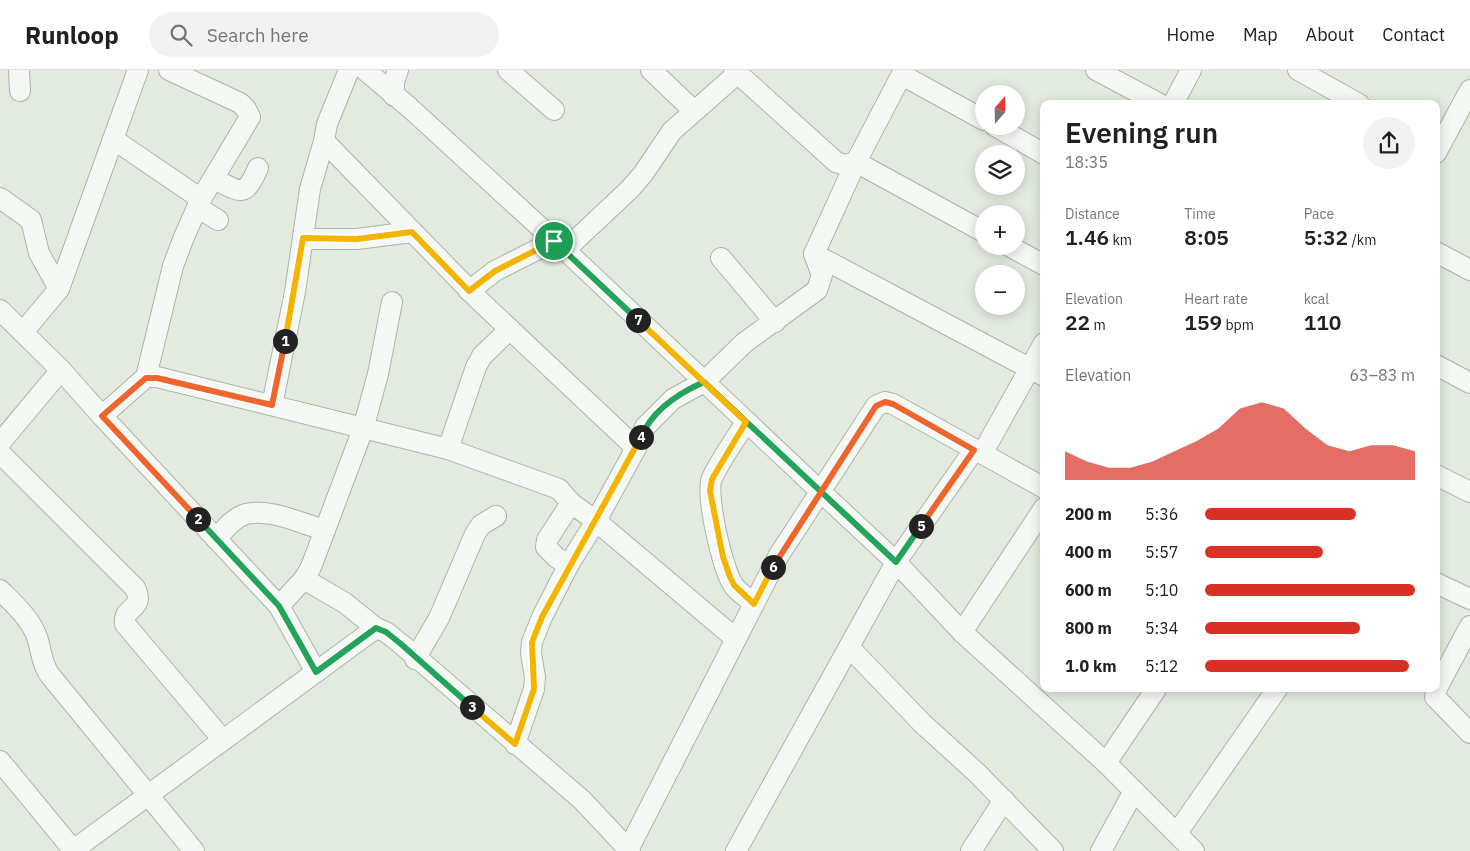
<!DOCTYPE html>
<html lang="en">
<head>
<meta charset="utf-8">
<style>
  :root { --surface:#fff; --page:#f2f2f2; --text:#202124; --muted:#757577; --line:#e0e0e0; --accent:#d93025 }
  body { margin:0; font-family:"IBM Plex Sans",sans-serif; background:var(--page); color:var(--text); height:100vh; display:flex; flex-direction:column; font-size:19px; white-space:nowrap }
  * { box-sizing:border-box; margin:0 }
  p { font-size:16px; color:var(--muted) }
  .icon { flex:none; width:28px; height:28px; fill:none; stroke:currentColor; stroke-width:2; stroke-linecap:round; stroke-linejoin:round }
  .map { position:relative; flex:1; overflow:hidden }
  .details { position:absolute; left:1040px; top:30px; width:400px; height:592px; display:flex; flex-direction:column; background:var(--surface); border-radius:10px; box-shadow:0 2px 12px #0003 }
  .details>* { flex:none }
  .needle { width:32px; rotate:20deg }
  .controls { position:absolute; left:975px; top:15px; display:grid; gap:10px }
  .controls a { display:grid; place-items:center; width:50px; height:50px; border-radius:50%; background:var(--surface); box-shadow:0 2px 12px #0003; font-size:25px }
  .pin { position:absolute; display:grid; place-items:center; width:42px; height:42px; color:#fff; margin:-21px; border:2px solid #fff; border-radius:50%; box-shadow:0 1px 5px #0007 }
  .km { position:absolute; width:25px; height:25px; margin:-12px; border-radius:50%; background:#222; color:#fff; font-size:14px; line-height:25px; text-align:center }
  .round { display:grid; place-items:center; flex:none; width:52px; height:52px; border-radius:26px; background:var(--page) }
  .overview { display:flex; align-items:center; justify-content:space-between; height:85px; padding:0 25px }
  h1 { font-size:28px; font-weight:600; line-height:38px }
  .metrics { display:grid; grid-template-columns:repeat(3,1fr); gap:8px; height:85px; padding:5px 25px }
  .metrics div { display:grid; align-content:center }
  .metrics b { font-size:21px; font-weight:600 }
  .metrics small { font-size:14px; font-weight:400 }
  .metrics p { font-size:14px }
  .chart { height:140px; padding:10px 25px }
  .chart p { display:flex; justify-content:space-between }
  .chart svg { width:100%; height:90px; margin-top:5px; fill:var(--accent); opacity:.7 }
  ul { padding:0 25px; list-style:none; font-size:16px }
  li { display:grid; grid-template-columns:80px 60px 1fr; align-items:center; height:38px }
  li i { height:12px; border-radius:6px; background:var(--accent) }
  header { display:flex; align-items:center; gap:30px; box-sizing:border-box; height:70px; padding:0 25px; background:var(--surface); border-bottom:1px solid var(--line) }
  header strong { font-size:24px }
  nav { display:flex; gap:28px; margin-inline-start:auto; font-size:18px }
  .search { width:350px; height:45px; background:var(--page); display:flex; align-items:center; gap:12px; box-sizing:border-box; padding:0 18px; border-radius:28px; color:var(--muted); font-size:19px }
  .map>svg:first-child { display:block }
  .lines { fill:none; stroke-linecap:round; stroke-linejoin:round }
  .minor-casing { stroke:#a9b6a5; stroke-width:22 }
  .minor { stroke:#f5f8f4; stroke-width:20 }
  .split-1-casing { stroke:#fff; stroke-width:10 }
  .split-2-casing { stroke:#fff; stroke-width:10 }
  .split-3-casing { stroke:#fff; stroke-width:10 }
  .split-4-casing { stroke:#fff; stroke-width:10 }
  .split-5-casing { stroke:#fff; stroke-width:10 }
  .split-6-casing { stroke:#fff; stroke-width:10 }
  .split-7-casing { stroke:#fff; stroke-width:10 }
  .split-8-casing { stroke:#fff; stroke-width:10 }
  .split-1 { stroke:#f5b400; stroke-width:6 }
  .split-2 { stroke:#f0652b; stroke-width:6 }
  .split-3 { stroke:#22a559; stroke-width:6 }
  .split-4 { stroke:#f5b400; stroke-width:6 }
  .split-5 { stroke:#22a559; stroke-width:6 }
  .split-6 { stroke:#f0652b; stroke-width:6 }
  .split-7 { stroke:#f5b400; stroke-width:6 }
  .split-8 { stroke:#22a559; stroke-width:6 }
</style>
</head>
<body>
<header>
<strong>Runloop</strong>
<div class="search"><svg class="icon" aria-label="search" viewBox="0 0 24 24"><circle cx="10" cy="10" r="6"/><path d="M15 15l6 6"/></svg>Search here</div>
<nav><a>Home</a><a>Map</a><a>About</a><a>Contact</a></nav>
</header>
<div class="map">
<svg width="1470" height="781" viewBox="0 0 1470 781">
  <rect width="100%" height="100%" fill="#e3ebe0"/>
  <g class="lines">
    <defs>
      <g id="minor">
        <polyline points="19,0 20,21"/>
        <polyline points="349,0 327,54 324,71 481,232 636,378"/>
        <polyline points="365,0 410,38 565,180 821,422 896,492 962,562 1106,693 1194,781"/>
        <polyline points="508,0 554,40"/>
        <polyline points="651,0 694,41"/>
        <polyline points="734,0 836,92 845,95 856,92 984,162"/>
        <polyline points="1096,0 1160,34"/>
        <polyline points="1298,0 1359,34"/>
        <polyline points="902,5 984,50"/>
        <polyline points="394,26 394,12 398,0"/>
        <polyline points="1173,34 1191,0"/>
        <polyline points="995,56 1044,84"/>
        <polyline points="113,69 201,129"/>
        <polyline points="1436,83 1470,20"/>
        <path d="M214,109c27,13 30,20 44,-11"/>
        <polyline points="0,128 31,150 39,183 59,219"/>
        <polyline points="197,137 218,150"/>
        <polyline points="303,169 357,169 412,162"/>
        <polyline points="1009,176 1044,195"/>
        <polyline points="565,180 630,119 643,104 672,61 738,3"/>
        <polyline points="1436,182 1470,200"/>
        <polyline points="814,184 1044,306"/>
        <polyline points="721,188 775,252"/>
        <polyline points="469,221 495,201 554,171"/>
        <polyline points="0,240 61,300"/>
        <polyline points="23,262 59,219 138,0"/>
        <polyline points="1436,295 1470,313"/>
        <polyline points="146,307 173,196 184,167 201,129 250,47 246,39 240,33 169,0"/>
        <polyline points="272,335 295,222 310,119 324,71"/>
        <polyline points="102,346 279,536 316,602"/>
        <path d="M746,352c-11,18 -25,37 -34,56 -7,16 11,94 22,108 5,7 14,12 20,18"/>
        <polyline points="0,373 61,300 102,346 146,307 157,307 448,379 559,419 571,433 547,470 546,477 557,488 569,494"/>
        <polyline points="448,379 476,297 482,286 510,259"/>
        <path d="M0,383l135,135c11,22 -13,18 -10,36l98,116"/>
        <polyline points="982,384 1044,273"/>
        <polyline points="1436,405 1470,422"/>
        <polyline points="571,433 596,451 736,569"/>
        <path d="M216,469c8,-9 18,-22 30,-25 25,-6 55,10 79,16"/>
        <polyline points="304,509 345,533 376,558"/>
        <polyline points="1436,513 1470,529"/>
        <path d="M0,520c15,15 32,30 38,50 4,14 3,21 11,34l145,177"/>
        <polyline points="279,536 304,509 311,497 363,359 378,304 392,232"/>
        <polyline points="1470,556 1437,618 1435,627 1470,663"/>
        <polyline points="962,562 1044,438"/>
        <polyline points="849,577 923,654 977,703 1053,781"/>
        <polyline points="415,589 439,548 475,464 481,455 496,446"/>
        <polyline points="515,674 534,619 535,607 531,583 532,572 542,547 569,494 596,451 636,378 645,357 673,329 704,312 744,273 817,220 822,205 814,184 856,92 904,0"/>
        <polyline points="0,691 74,781"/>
        <polyline points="1106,693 1156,619"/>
        <polyline points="1177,763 1277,619"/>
        <polyline points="628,780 779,485 876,336 885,332 893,334 1044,418"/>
        <polyline points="72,781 376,558 386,562 401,574 582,730 630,781"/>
        <polyline points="736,781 896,492 974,380"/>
        <polyline points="971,781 1004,730"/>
        <polyline points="1101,781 1134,721"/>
      </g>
    </defs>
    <use href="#minor" class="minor-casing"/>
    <use href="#minor" class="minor"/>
  </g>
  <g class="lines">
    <defs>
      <polyline id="split-1" points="285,271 303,168 357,169 412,162 469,221 495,201 554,171"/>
      <polyline id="split-2" points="198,449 102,346 146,308 157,308 272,335 285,271"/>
      <polyline id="split-3" points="198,449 279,536 316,602 376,558 386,562 401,574 472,637"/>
      <polyline id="split-4" points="472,637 515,674 534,619 532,572 542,547 641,367"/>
      <path id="split-5" d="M641,367c11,-26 38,-44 63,-55l192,180 25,-36"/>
      <polyline id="split-6" points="773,497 876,336 885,332 893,334 974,380 921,456"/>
      <polyline id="split-7" points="638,250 746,352 712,409 710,421 723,487 730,507 734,515 754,534 773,497"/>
      <polyline id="split-8" points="554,171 638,250"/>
    </defs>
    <use href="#split-1" class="split-1-casing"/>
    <use href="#split-2" class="split-2-casing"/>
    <use href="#split-3" class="split-3-casing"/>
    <use href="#split-4" class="split-4-casing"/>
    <use href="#split-5" class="split-5-casing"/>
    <use href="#split-6" class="split-6-casing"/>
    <use href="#split-7" class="split-7-casing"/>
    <use href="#split-8" class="split-8-casing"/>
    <use href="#split-1" class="split-1"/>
    <use href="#split-2" class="split-2"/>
    <use href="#split-3" class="split-3"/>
    <use href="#split-4" class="split-4"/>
    <use href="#split-5" class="split-5"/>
    <use href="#split-6" class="split-6"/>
    <use href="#split-7" class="split-7"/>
    <use href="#split-8" class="split-8"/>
  </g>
</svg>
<div class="controls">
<a><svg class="needle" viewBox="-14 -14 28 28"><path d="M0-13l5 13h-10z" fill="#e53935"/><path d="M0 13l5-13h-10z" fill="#757577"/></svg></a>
<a><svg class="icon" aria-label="layers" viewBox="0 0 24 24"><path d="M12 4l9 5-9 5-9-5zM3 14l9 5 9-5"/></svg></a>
<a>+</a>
<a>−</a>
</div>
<div class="pin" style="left:554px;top:171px;background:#1e9e55"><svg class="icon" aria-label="arrive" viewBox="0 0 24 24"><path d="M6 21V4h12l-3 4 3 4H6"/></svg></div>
<b class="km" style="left:285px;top:271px">1</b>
<b class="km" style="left:198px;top:449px">2</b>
<b class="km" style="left:472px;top:637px">3</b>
<b class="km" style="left:641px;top:367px">4</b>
<b class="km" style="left:921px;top:456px">5</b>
<b class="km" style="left:773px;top:497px">6</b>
<b class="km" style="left:638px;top:250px">7</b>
<section class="details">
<div class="overview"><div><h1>Evening run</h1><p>18:35</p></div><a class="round"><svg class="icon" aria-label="share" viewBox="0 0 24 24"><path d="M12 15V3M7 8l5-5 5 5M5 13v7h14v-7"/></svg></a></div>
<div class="metrics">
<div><p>Distance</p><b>1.46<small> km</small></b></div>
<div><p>Time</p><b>8:05</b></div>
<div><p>Pace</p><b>5:32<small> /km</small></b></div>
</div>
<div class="metrics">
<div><p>Elevation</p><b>22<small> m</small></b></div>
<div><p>Heart rate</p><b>159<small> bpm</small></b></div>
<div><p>kcal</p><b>110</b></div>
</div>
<div class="chart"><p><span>Elevation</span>63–83 m</p>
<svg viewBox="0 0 160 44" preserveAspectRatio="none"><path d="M0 44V30L10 35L20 38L30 38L40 35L50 30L60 25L70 19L80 9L90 6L100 9L110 19L120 27L130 30L140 27L150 27L160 30V44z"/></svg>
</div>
<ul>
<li><b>200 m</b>5:36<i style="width:72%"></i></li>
<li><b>400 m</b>5:57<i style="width:56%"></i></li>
<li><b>600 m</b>5:10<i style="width:100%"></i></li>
<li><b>800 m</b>5:34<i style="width:74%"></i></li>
<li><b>1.0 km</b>5:12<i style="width:97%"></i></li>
</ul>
</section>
</div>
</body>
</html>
